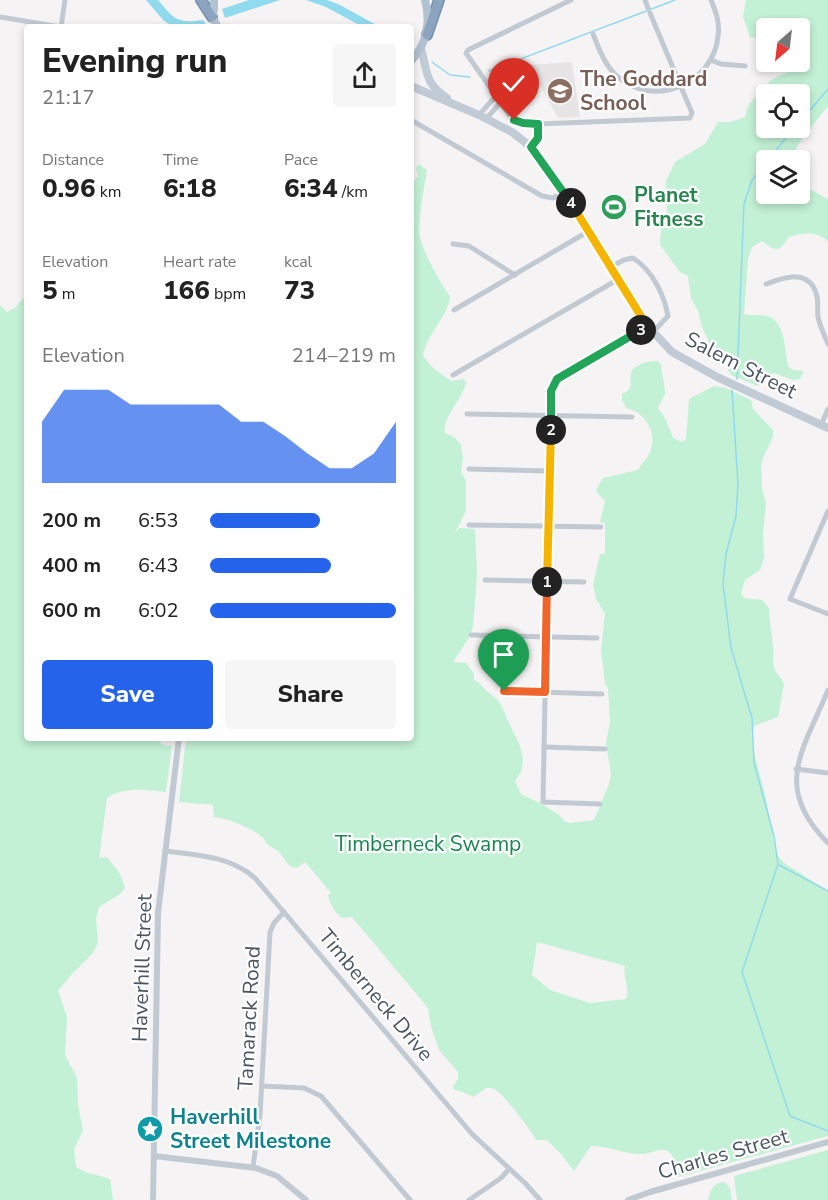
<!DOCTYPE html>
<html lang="en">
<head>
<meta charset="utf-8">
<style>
  :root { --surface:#fff; --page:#f6f6f6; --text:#222; --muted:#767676; --accent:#2563eb }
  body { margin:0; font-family:"Nunito Sans",sans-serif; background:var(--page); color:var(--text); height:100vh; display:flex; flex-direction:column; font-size:22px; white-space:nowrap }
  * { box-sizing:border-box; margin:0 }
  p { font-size:20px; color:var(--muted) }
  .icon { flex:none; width:33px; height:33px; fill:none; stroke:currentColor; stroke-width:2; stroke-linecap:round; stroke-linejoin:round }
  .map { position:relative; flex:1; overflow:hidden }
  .side { position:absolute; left:24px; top:24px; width:390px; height:717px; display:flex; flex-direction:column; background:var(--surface); border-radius:6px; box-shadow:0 3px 9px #0003 }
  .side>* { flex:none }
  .needle { width:39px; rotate:208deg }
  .buttons { position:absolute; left:756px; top:18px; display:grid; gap:12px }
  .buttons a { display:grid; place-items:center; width:54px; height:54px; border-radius:6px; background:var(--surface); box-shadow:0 3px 9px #0003; font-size:30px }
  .pin { position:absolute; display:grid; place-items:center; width:51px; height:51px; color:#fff; margin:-62px -26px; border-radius:50% 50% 50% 0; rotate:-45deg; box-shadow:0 0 6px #0007 }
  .pin .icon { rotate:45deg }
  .km { position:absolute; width:30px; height:30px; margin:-15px; border-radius:50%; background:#222; color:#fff; font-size:16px; line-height:30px; text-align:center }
  .round { display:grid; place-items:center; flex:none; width:63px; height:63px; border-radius:6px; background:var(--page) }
  .head { display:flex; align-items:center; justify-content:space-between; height:102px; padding:0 18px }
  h1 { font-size:33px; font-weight:800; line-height:45px }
  .metrics { display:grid; grid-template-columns:repeat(3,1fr); gap:9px; height:102px; padding:6px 18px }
  .metrics div { display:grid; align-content:center }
  .metrics b { font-size:26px; font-weight:800 }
  .metrics small { font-size:16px; font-weight:400 }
  .metrics p { font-size:16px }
  .chart { height:168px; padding:12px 18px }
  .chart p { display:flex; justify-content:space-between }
  .chart svg { width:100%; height:108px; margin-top:6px; fill:var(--accent); opacity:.7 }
  .action { display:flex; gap:12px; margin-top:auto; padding:12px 18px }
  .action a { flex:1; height:69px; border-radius:6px; background:var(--accent); color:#fff; font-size:24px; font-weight:800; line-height:69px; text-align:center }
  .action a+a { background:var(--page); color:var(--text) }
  ul { padding:0 18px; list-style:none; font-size:20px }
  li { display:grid; grid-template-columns:96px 72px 1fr; align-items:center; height:45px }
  li i { height:15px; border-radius:8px; background:var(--accent) }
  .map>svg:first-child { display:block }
  .education { fill:#e6e4e5 }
  .green { fill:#c3f1d5; fill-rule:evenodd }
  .water { fill:#90daee }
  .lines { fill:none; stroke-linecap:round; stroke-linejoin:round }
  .stream { stroke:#90daee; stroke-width:1.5 }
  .motorway-casing { stroke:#7690ad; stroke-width:12 }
  .minor { stroke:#c1cad2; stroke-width:5 }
  .tertiary { stroke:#c1cad2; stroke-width:6 }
  .secondary { stroke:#c1cbd6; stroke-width:8 }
  .primary { stroke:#b3c2d1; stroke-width:8 }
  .motorway { stroke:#8ba5c1; stroke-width:9 }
  .split-1-casing { stroke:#fff; stroke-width:12 }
  .split-2-casing { stroke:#fff; stroke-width:12 }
  .split-3-casing { stroke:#fff; stroke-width:12 }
  .split-4-casing { stroke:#fff; stroke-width:12 }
  .split-5-casing { stroke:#fff; stroke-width:12 }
  .split-1 { stroke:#f0652b; stroke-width:8 }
  .split-2 { stroke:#f5b400; stroke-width:8 }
  .split-3 { stroke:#22a559; stroke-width:8 }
  .split-4 { stroke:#f5b400; stroke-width:8 }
  .split-5 { stroke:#22a559; stroke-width:8 }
  .labels { text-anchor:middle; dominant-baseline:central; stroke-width:4.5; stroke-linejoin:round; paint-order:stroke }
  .education-label { font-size:21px; font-weight:bold; fill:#785e54; stroke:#fff; text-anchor:start }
  .leisure-label { font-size:21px; font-weight:bold; fill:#27864d; stroke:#fff; text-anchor:start }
  .street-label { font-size:21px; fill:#4a5661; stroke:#fff }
  .park-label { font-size:21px; fill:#17864f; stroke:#fff }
  .culture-label { font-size:21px; font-weight:bold; fill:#0d838f; stroke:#fff; text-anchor:start }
</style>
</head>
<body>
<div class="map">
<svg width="828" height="1200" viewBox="0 0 828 1200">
  <rect width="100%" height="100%" fill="#f5f3f3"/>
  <polygon class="education" points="572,62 580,117 558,118 529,65"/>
  <g class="green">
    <path d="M746,0h82v106l-24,30 -7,10 -4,14h-27v34h34v-10l28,15v43c-11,-12 -25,-9 -39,-5 -10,14 -12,16 -27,4l-10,6 -4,12 -4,55c7,2 15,0 23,2 18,4 18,35 21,50l4,4 11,1v2l-3,6 -7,1 -19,-7 -17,13 -26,-11 -10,-17 -8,-7 -11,-24 -4,-16 -7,-13 -3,-22 -8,-4 -20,-27 1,-15 6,-15 -1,-34 9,-19 30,-18 13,-22h12l15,-5c3,-15 7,-16 17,-26 4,-4 4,-8 9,-11 10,-6 24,-9 31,-19l-2,-4v-29h-34v20l-8,-9 -8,-2 -7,-20zM766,94h34v34h-34z"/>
    <path d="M419,164l8,6c-3,20 -7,39 -8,59 -1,15 22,56 31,67 -2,22 -23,36 -27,60l9,11 19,14 12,-2 3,3c-3,18 -24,34 -21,51l9,4 7,8 2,14 -2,13 5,9v30l-12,24 5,-7 16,1 2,46 -4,52 -5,12 -15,23 13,1 8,11v6c6,3 9,8 14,12 17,13 13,15 22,33 9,19 21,37 5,56l6,13 19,9 19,12 5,6 6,2 24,-3 15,-36 2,-10 -5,-31 4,-22 -2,-32 -3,-6 -4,-33 4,-36 -9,-15 -3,-14 7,-31 4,1 1,-5v-27l-5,-1 5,-21 -7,-7 -2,-4 7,-12 35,-8c3,-5 8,-11 11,-16 10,-19 -3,-42 -23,-46l-4,-8v-6c15,-7 5,-12 10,-24 8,-7 15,-9 26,-9l3,3c0,7 5,26 4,30 -2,5 -5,9 -7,14l7,10 8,20 9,4 4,-3 3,-40 25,-13 12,2 25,12 2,9 20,21v7l-10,21 -2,7 1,23 4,15 -3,30 1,24 -4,13 -15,10 -4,13 3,5 18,2 7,8c0,13 3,26 4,39 1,7 -1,14 1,20 1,7 8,10 10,17l-6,33 -24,9 -2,13 3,17 11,43 10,54 8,10 44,28v245l-150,41c-2,-6 -3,-18 -7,-23 -8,-9 -17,-1 -27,0 -18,1 -35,-8 -53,-8l-17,25 -12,-16 -15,-15h-11c-4,-9 -32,-45 -40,-50 -3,-2 -7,-2 -10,-2l-13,9 -10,-5 -9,-2 -1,-4 5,-7v-7l-19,-22 -8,-24 -3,-18 -76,-91 -10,1c-7,-5 -12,-14 -14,-23l3,-2 -26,-31 -8,6c-10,-1 -11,-8 -17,-15 -3,-4 -8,-5 -12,-8 -2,-3 -4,-6 -6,-8 -10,-9 -35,-19 -48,-20l-1,-12 -34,-3 7,-64h225v-553l7,-9 -2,-8zM537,942l88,24c-3,12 6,22 1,33l-36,4 -40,-13 -18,-15z"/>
    <path d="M27,294v444h128l8,7 9,1 -6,46c-20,-2 -41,-6 -59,6l-8,60 8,-1 13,17 5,14 -5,6 -21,13 -3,12 2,24 -5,10 -21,21 -14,17 9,26 -2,38 12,23 1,26 5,27 -9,18 2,18c11,8 21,7 34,12l3,21h-113v-895l7,7 8,-4z"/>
    <polygon points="828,1150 828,1200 737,1200 734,1176"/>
    <path d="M724,1182l6,6 2,12h-24c2,-10 5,-17 16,-18z"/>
  </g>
  <g class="water">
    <path d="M146,0h12c16,19 19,24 45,20l5,7 -37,-2 -7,-4z"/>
    <polygon points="249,0 280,0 225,18 222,9"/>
    <polygon points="306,0 327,0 340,5 380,27 363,27 326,7"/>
  </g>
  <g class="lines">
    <g class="stream">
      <polyline points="432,62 450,75 470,77"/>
      <polyline points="489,71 675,0"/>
      <polyline points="800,122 828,89"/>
      <polyline points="737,379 744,204 752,180 794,128"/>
      <polyline points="732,390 738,484 736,516 726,554 723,584 731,648 752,718 754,763 774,836 778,864 742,972 790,1116 828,1131"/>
      <polyline points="779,865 828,891"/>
    </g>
    <defs>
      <g id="motorway">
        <polyline points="201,0 212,17"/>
        <polyline points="427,35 439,0"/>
      </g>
    </defs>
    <use href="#motorway" class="motorway-casing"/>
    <g class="minor">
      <polyline points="571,0 468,50 466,53 510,116 520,122 538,124 690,118 692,113 650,13"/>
      <polyline points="645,0 648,8"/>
      <polyline points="0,17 61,27 65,0"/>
      <path d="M593,34c6,15 12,32 25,43 36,32 96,6 100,-41 2,-13 -2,-24 -7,-36"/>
      <polyline points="711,60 721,64 745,66"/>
      <polyline points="479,115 495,97"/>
      <polyline points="486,119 500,103"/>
      <polyline points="411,120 542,196 553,198 564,192"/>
      <polyline points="531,147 538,138 538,124"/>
      <polyline points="453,244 469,246 515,275"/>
      <path d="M610,267l14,-7 9,-2c19,12 31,36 35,58l-16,17"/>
      <path d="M766,284c17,-6 42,-16 50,9 3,7 1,16 2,24 2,9 6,18 10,27"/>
      <polyline points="454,310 589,231"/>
      <polyline points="453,375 617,280"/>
      <polyline points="467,414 632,417"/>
      <polyline points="821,425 828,409"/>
      <polyline points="469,469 550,471"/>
      <polyline points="828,511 790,599 828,614"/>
      <polyline points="469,525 601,527"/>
      <polyline points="485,580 584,582"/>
      <polyline points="471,635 597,638"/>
      <path d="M828,690c-25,61 -56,97 0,153"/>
      <polyline points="504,691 602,694"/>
      <polyline points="544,747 605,749"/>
      <polyline points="796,769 828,773"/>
      <polyline points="600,804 543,802 551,391 555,380 562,374 647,326"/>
      <path d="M165,851c32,4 65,5 90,27l217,256 53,49 15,17"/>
      <polyline points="262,1086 304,1088 321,1096 410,1200"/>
      <polyline points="253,1167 260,1115 270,932 274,923 284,912"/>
      <polyline points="469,1200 501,1178 509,1169"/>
    </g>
    <g class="tertiary">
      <polyline points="154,1156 256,1168 277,1176 306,1200"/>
      <polyline points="153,1200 158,913 179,738"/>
      <polyline points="628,1200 650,1192 828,1142"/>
    </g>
    <g class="secondary">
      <path d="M421,49c7,23 3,34 26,49"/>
      <polyline points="411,86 479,115 512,132 531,147 574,207 643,321 672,352 717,377 828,428"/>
    </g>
    <g class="primary">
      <polyline points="214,0 214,10 212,17 218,27"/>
      <path d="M411,61c16,-17 20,-39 14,-61"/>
    </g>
    <use href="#motorway" class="motorway"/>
  </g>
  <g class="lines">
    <defs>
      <polyline id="split-1" points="504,691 545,692 547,582"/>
      <polyline id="split-2" points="547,582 551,430"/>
      <polyline id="split-3" points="551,430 551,391 557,379 641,330"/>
      <polyline id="split-4" points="571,203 647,326 641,330"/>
      <polyline id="split-5" points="514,120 523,123 538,124 538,138 531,147 571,203"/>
    </defs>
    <use href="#split-1" class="split-1-casing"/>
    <use href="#split-2" class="split-2-casing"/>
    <use href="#split-3" class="split-3-casing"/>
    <use href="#split-4" class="split-4-casing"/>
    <use href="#split-5" class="split-5-casing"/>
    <use href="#split-1" class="split-1"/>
    <use href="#split-2" class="split-2"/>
    <use href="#split-3" class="split-3"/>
    <use href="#split-4" class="split-4"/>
    <use href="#split-5" class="split-5"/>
  </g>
  <defs>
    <symbol id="school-disc" viewBox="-11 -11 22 22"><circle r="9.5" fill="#8d6e63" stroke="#fff"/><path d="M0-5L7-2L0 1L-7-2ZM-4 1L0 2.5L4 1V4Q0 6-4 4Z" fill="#fff"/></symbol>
    <symbol id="stadium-disc" viewBox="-11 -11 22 22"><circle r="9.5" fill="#2e9e5b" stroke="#fff"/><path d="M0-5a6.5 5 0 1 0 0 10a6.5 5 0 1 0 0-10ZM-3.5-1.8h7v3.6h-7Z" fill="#fff"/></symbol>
    <symbol id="sight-disc" viewBox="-11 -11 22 22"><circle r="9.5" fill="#0f9aa8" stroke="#fff"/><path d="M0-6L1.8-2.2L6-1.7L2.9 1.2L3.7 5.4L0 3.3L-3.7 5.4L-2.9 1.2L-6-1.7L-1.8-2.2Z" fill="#fff"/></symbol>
  </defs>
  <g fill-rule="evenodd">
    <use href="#school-disc" x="545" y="76" width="30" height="30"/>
    <use href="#stadium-disc" x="599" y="192" width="30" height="30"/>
    <use href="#sight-disc" x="135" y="1114" width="30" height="30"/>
  </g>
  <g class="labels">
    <g class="education-label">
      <text x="580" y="79">The Goddard<tspan x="580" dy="24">School</tspan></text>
    </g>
    <g class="leisure-label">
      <text x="634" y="195">Planet<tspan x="634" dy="24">Fitness</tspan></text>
    </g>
    <g class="street-label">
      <text transform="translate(741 365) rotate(27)">Salem Street</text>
      <text transform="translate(142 968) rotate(-88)">Haverhill Street</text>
      <text transform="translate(376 995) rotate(50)">Timberneck Drive</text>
      <text transform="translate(249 1018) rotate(-87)">Tamarack Road</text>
      <text transform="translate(723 1154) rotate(-16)">Charles Street</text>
    </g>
    <g class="park-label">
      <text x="428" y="844">Timberneck Swamp</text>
    </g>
    <g class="culture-label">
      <text x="170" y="1117">Haverhill<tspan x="170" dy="24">Street Milestone</tspan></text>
    </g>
  </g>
</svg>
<div class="buttons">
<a><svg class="needle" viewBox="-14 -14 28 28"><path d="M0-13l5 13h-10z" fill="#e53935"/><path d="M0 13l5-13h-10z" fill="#767676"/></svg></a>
<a><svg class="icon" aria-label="locate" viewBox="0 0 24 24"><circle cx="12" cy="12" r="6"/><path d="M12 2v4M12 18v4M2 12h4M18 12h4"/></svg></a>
<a><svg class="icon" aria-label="layers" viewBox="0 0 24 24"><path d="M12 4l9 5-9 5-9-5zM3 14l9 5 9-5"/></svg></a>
</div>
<div class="pin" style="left:504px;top:691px;background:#1e9e55"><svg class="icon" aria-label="arrive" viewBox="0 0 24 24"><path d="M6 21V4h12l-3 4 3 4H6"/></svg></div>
<div class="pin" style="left:514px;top:120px;background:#d93025"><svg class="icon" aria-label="check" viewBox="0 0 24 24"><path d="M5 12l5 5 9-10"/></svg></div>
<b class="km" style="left:547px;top:582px">1</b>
<b class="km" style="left:551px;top:430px">2</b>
<b class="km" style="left:641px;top:330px">3</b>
<b class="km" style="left:571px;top:203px">4</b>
<section class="side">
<div class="head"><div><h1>Evening run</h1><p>21:17</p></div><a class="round"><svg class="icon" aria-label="share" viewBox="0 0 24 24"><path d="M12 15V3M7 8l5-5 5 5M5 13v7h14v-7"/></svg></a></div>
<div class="metrics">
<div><p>Distance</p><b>0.96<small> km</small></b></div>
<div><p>Time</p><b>6:18</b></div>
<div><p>Pace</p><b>6:34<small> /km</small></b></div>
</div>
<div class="metrics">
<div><p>Elevation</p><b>5<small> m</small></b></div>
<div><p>Heart rate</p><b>166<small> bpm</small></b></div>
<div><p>kcal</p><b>73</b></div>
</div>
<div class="chart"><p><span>Elevation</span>214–219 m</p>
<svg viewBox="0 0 160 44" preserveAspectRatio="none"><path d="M0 44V19L10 6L20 6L30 6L40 12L50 12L60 12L70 12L80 12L90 19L100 19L110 25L120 32L130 38L140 38L150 32L160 19V44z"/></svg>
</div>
<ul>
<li><b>200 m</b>6:53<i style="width:59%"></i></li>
<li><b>400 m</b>6:43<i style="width:65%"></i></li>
<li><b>600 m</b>6:02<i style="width:100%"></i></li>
</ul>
<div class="action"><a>Save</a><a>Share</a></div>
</section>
</div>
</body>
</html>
